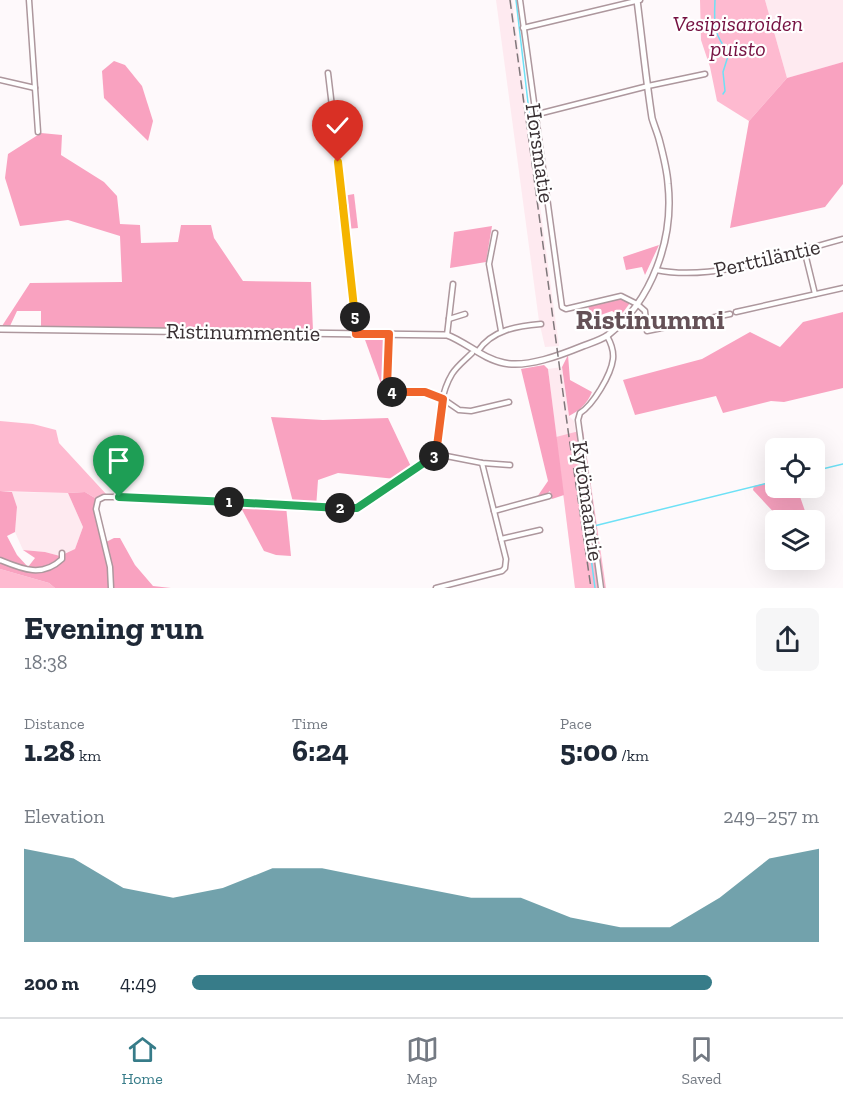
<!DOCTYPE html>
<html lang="en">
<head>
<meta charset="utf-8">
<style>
  :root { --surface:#fff; --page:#f6f6f7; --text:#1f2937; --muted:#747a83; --line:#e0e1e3; --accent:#377c89 }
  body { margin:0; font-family:"Zilla Slab",serif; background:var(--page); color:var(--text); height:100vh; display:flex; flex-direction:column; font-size:22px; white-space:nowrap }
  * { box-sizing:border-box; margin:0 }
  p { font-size:20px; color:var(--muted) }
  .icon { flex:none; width:33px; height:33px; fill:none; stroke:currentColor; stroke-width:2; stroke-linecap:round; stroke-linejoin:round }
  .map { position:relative; height:588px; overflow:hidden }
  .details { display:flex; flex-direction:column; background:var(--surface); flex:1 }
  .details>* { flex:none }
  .tools { position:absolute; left:765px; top:438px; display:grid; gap:12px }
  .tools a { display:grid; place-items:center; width:60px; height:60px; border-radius:9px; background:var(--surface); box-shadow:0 6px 24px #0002; font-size:30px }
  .pin { position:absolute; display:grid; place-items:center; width:51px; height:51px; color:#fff; margin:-62px -26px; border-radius:50% 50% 50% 0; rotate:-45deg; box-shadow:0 0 6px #0007 }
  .pin .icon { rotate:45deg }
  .km { position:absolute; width:30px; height:30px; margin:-15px; border-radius:50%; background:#222; color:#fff; font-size:16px; line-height:30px; text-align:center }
  .round { display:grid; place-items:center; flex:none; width:63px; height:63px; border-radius:9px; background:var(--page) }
  .head { display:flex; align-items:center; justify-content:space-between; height:102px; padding:0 24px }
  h1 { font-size:33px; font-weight:800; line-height:45px }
  .stats { display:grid; grid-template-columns:repeat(3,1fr); gap:9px; height:102px; padding:6px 24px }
  .stats div { display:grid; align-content:center }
  .stats b { font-size:30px; font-weight:800 }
  .stats small { font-size:16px; font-weight:400 }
  .stats p { font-size:16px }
  .chart { height:168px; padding:12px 24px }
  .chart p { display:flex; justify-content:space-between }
  .chart svg { width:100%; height:108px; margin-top:6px; fill:var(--accent); opacity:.7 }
  ul { padding:0 24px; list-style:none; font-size:20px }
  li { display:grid; grid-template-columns:96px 72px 1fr; align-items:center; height:45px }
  li i { height:15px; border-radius:8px; background:var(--accent) }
  .tab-bar { display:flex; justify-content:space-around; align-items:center; height:84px; border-top:2px solid var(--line); background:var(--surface); font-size:16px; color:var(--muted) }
  .tab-bar a { display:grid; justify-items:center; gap:3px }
  .tab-bar .on { color:var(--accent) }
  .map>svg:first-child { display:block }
  .built { fill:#feeaf0 }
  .green { fill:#febad0 }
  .forest { fill:#f9a2c0 }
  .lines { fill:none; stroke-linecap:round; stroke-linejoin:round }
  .stream { stroke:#6de1f6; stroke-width:1.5 }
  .street-casing { stroke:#ad979d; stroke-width:7 }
  .secondary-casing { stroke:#ad979d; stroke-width:8 }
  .street { stroke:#fff; stroke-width:4 }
  .secondary { stroke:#fff; stroke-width:5 }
  .rail { stroke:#7f777a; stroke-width:1.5; stroke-dasharray:9 4.5; stroke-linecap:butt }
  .split-1-casing { stroke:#fff; stroke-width:12 }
  .split-2-casing { stroke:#fff; stroke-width:12 }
  .split-3-casing { stroke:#fff; stroke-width:12 }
  .split-4-casing { stroke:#fff; stroke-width:12 }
  .split-5-casing { stroke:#fff; stroke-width:12 }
  .split-6-casing { stroke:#fff; stroke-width:12 }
  .split-7-casing { stroke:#fff; stroke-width:12 }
  .split-1 { stroke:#22a559; stroke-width:8 }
  .split-2 { stroke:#22a559; stroke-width:8 }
  .split-3 { stroke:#22a559; stroke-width:8 }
  .split-4 { stroke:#f0652b; stroke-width:8 }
  .split-5 { stroke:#f0652b; stroke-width:8 }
  .split-6 { stroke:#f5b400; stroke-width:8 }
  .split-7 { stroke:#f5b400; stroke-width:8 }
  .labels { text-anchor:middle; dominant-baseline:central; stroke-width:4.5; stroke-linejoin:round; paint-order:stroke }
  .park-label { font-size:22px; font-style:italic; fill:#751141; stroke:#fff }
  .street-label { font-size:22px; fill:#393033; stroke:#fff }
  .district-label { font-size:28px; font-weight:bold; fill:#655157; stroke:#fff }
</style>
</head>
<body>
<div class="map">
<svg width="843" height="588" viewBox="0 0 843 588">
  <rect width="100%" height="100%" fill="#fef9fb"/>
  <g class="built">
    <polygon points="496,0 512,0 559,346 545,347 539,321"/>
    <polygon points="765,0 843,0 843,62 787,78"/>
    <polygon points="562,367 569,416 574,421 597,588 575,588 548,369"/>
    <polygon points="12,492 68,493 83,527 75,549 60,556 45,552 23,550 15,532 17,507"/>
  </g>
  <g class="green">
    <polygon points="700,0 765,0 787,78 749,121 717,101 710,67 701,40"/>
    <polygon points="0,421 33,424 56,430 59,443 107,495 100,501 85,492 68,493 0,491"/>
    <polygon points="583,430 606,588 575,588 556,437"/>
    <polygon points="0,569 49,583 55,588 0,588"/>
  </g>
  <g class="forest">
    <polygon points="114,61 125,65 142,86 153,121 148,141 104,98 102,71"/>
    <polygon points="843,62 843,184 825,207 730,228 749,121 787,78"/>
    <polygon points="41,133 62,135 61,155 104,182 117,196 120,224 140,225 141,243 178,242 181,225 211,225 214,238 243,281 311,282 313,331 41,327 41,311 17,311 10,326 2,326 30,283 122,282 120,236 68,220 20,226 5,178 8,154"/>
    <polygon points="354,194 358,228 346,229 343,196"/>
    <polygon points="492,226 486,262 450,268 454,232"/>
    <polygon points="659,245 645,275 642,267 626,270 623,257"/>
    <polygon points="623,298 630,303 618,319 615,313 612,311 595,317 591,316 588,306"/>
    <polygon points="843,312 843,388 784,402 771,401 723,413 716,396 635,415 623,380 702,359 750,332 780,347 803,322"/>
    <polygon points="364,337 385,337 384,392"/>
    <path d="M568,355l2,25 22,12c-5,12 -12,18 -23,24l-7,-49z"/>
    <polygon points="544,365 548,369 564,495 552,499 550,491 545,495 537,497 548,481 521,369"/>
    <polygon points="271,417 323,420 388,418 414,473 405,480 338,473 318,480 316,508 294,506"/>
    <polygon points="775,481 776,488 797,488 805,511 780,519 753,490 754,486"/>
    <polygon points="0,491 12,492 17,507 15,532 7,536 17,555 28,567 35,558 23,550 45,552 60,556 75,549 83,527 68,493 85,492 100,501 97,509 106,542 114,538 120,538 135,565 153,586 171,588 55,588 49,583 0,569"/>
    <polygon points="239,504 286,506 291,556 276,555 264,551"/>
  </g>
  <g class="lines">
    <g class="stream">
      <polyline points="516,0 532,137"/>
      <path d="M715,0c-1,24 -2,34 14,53l-6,19 2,19 -2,3"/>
      <polyline points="814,471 843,464"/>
      <polyline points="594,526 776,481"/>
      <polyline points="590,527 587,527 595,588"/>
    </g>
    <defs>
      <g id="street">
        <polyline points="29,0 38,132"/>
        <polyline points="520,0 562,307 566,309 621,296 637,304 645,311 647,331 730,314"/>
        <polyline points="523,28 640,0"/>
        <polyline points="328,73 351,267 356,334"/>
        <polyline points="0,80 35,88"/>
        <polyline points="534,115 648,86 705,74"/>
        <polyline points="495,233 489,264 501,331"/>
        <polyline points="804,249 815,294"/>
        <path d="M656,270c59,12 130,-16 187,-31"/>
        <polyline points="736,312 843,288"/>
        <polyline points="449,319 465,314"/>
        <polyline points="389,334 388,391 425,392 443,399 459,410 471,411 509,402"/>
        <polyline points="447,335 453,284"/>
        <path d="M478,351c14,-21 39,-25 63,-27"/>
        <polyline points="436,454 482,463 510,465"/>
        <polyline points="494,511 549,496"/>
        <polyline points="501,539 540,530"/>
        <path d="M0,560c22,9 42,18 62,-1v-6"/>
        <path d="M111,588l-1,-21 -14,-58 2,-9 6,-3h15l232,12 6,-1 79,-54c3,-26 2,-57 16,-80 5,-8 13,-14 20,-21"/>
        <polyline points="436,588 502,571 505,568 506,559 482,463"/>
        <path d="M601,588l-23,-168 2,-7c13,-8 31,-38 33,-54 1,-9 -2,-16 -6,-23"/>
      </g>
      <path id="secondary" d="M0,329l447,6c19,7 36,24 57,28 23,5 57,-8 79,-17 8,-3 18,-6 25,-11 44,-34 66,-96 60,-151 -1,-15 -5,-30 -9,-45 -2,-7 -5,-14 -7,-21 -6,-39 -10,-79 -15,-118"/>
    </defs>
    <use href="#street" class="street-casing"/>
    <use href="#secondary" class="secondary-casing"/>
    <use href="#street" class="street"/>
    <use href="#secondary" class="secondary"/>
    <polyline class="rail" points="510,0 568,430 591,588"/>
  </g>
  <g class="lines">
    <defs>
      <polyline id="split-1" points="119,497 229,502"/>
      <polyline id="split-2" points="229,502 340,508"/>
      <polyline id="split-3" points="340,508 357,508 434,456"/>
      <polyline id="split-4" points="392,392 425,392 443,399 436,454 434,456"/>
      <polyline id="split-5" points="355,317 356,334 389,334 387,387 388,391 392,392"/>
      <polyline id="split-6" points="343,207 355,317"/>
      <polyline id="split-7" points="338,162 343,207"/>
    </defs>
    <use href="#split-1" class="split-1-casing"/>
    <use href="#split-2" class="split-2-casing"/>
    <use href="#split-3" class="split-3-casing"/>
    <use href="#split-4" class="split-4-casing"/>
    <use href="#split-5" class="split-5-casing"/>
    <use href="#split-6" class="split-6-casing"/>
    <use href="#split-7" class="split-7-casing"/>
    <use href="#split-1" class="split-1"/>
    <use href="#split-2" class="split-2"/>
    <use href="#split-3" class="split-3"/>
    <use href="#split-4" class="split-4"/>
    <use href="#split-5" class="split-5"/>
    <use href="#split-6" class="split-6"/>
    <use href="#split-7" class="split-7"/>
  </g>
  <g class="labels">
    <g class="park-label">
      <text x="738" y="23">Vesipisaroiden<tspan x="738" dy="25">puisto</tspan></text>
    </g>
    <g class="street-label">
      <text transform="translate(540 153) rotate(82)">Horsmatie</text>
      <text transform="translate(767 258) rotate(-13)">Perttiläntie</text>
      <text transform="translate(243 332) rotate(1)">Ristinummentie</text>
      <text transform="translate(588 501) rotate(82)">Kytömaantie</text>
    </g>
    <g class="district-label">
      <text x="650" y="319">Ristinummi</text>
    </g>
  </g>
</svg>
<div class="tools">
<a><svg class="icon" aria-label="locate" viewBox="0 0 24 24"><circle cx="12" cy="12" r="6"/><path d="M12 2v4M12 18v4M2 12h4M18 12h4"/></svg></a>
<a><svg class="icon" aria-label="layers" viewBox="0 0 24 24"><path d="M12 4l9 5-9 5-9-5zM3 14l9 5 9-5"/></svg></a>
</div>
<div class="pin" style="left:119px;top:497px;background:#1e9e55"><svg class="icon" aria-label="arrive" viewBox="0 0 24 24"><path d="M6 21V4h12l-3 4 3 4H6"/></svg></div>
<div class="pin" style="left:338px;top:162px;background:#d93025"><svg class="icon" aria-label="check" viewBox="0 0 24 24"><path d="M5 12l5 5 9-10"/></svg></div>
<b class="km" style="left:229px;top:502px">1</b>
<b class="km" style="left:340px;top:508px">2</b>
<b class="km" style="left:434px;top:456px">3</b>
<b class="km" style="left:392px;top:392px">4</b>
<b class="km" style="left:355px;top:317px">5</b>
</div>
<section class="details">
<div class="head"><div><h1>Evening run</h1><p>18:38</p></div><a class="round"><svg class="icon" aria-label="share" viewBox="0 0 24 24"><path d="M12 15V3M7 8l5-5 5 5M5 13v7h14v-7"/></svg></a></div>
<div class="stats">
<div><p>Distance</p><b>1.28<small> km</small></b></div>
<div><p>Time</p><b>6:24</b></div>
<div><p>Pace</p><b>5:00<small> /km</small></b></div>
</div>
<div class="chart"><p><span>Elevation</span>249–257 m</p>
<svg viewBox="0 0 160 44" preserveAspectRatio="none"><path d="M0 44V6L10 10L20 22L30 26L40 22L50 14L60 14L70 18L80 22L90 26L100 26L110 34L120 38L130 38L140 26L150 10L160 6V44z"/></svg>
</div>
<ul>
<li><b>200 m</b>4:49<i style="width:83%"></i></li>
</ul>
</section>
<nav class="tab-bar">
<a class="on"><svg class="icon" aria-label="home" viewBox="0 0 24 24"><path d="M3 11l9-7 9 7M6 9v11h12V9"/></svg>Home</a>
<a><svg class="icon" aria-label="map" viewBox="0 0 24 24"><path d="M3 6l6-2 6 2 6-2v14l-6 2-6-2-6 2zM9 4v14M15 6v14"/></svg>Map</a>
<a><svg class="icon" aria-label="saved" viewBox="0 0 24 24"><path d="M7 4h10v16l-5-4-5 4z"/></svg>Saved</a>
</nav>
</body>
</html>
